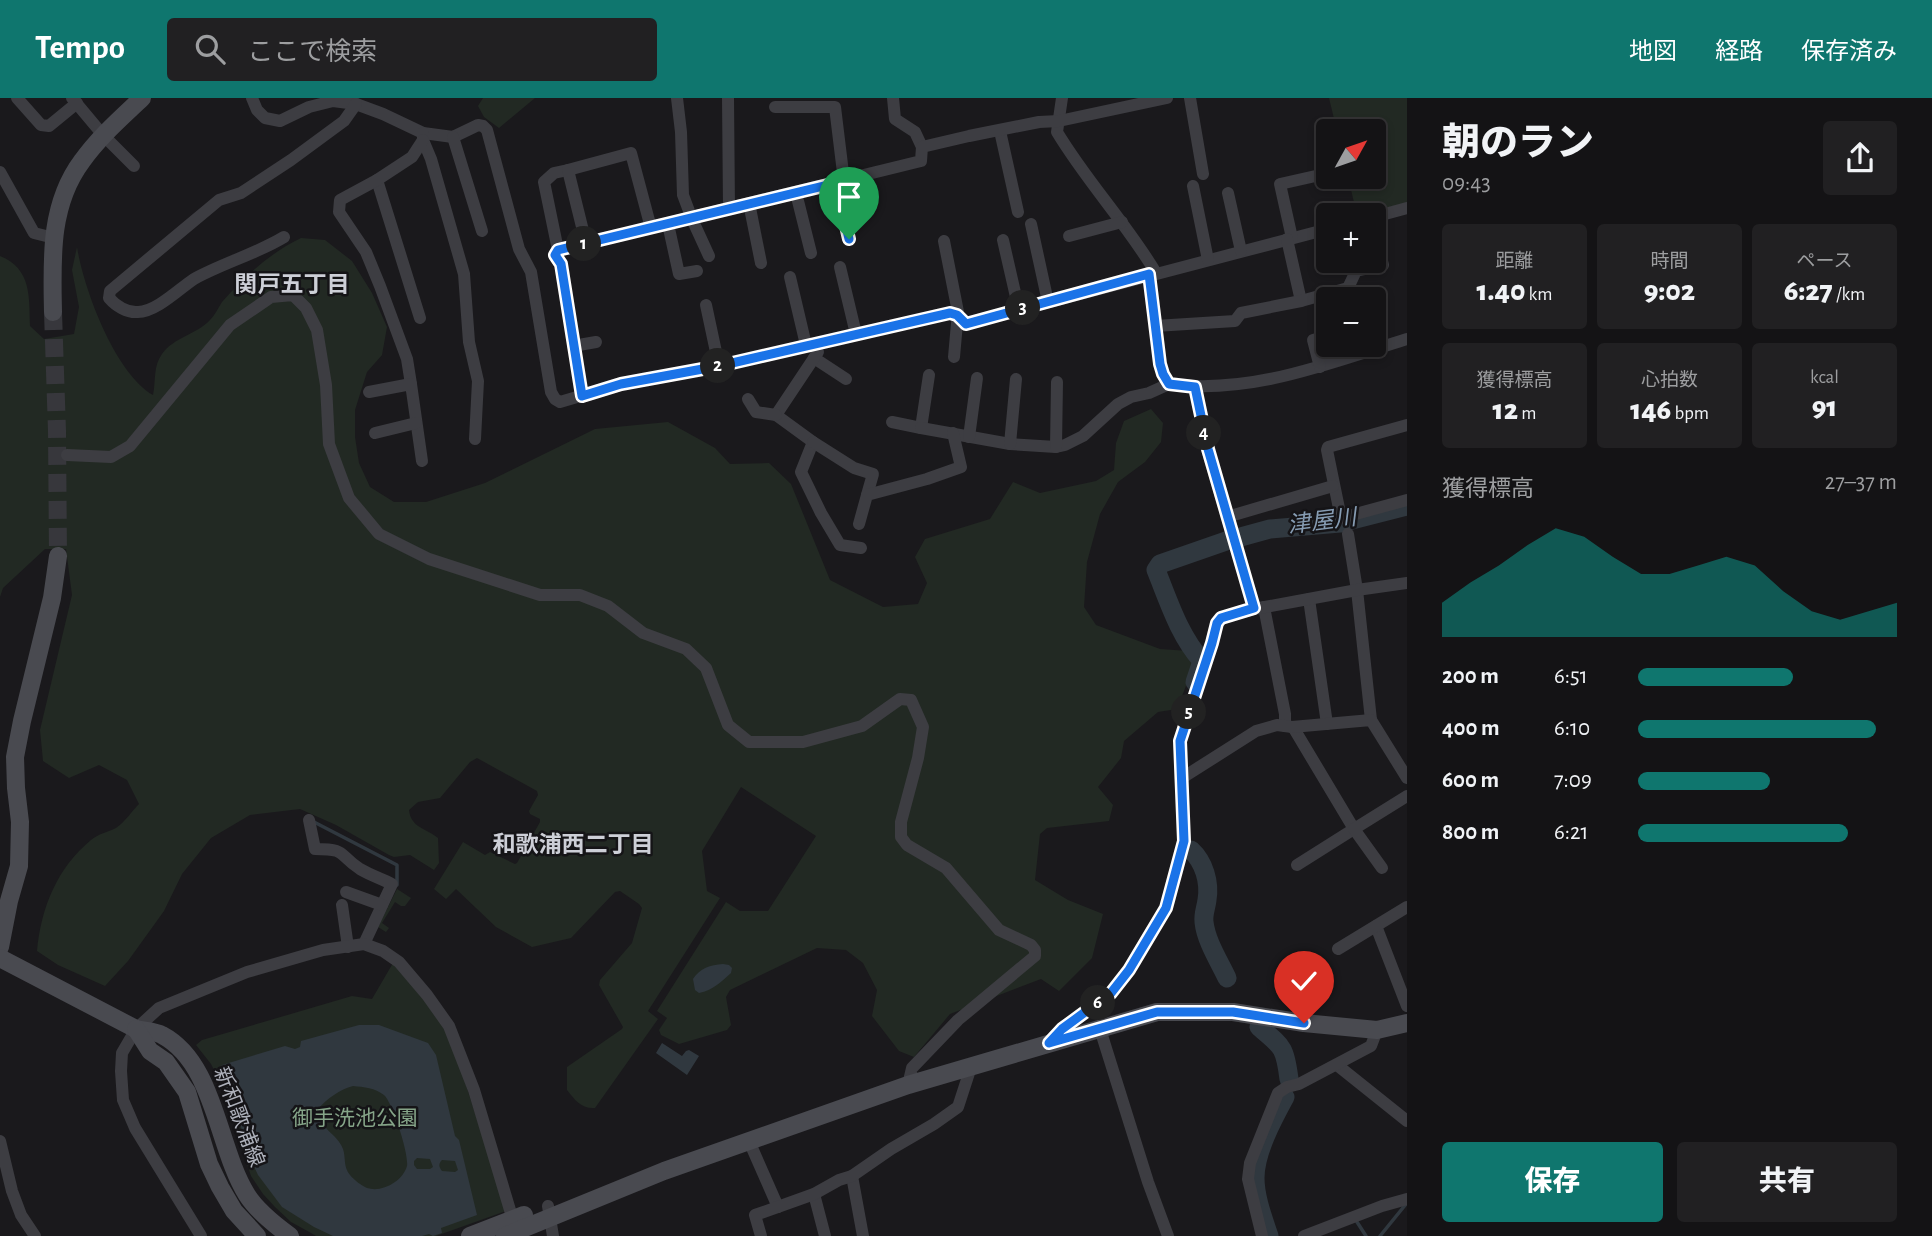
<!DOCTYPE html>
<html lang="ja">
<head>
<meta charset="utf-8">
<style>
  :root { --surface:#141315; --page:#212022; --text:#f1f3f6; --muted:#9d9ea0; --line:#333234; --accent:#0f766e }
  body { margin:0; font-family:"Alegreya Sans","Noto Sans JP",sans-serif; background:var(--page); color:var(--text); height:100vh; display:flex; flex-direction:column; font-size:26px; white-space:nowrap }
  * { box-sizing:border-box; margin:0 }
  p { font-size:23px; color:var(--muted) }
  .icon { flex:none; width:38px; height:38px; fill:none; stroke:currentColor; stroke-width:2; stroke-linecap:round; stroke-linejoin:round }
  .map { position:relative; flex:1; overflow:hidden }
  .details { display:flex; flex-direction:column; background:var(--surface); width:525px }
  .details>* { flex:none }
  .needle { width:46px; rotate:50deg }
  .controls { position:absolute; left:1316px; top:21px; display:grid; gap:14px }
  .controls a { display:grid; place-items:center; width:70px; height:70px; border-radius:7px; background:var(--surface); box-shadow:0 4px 10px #0003,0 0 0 2px var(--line); font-size:35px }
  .pin { position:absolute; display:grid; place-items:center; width:60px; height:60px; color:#fff; margin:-72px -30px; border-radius:50% 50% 50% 0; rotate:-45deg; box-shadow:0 0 7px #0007 }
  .pin .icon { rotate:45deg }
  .km { position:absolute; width:35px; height:35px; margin:-18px; border-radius:50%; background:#222; color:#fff; font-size:19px; line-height:35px; text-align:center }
  .round { display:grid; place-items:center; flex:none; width:74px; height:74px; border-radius:7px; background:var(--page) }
  .summary { display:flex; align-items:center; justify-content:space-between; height:119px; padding:0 35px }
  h1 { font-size:38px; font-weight:800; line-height:52px }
  .stats { display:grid; grid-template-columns:repeat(3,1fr); gap:10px; height:119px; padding:7px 35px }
  .stats div { display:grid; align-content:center; border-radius:7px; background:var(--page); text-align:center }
  .stats b { font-size:30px; font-weight:800 }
  .stats small { font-size:19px; font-weight:400 }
  .stats p { font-size:19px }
  .chart { height:196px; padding:14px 35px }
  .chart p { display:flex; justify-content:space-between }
  .chart svg { width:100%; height:126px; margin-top:7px; fill:var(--accent); opacity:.7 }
  .primary-button { display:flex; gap:14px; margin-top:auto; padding:14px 35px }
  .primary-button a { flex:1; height:80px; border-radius:7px; background:var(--accent); color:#fff; font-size:28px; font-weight:800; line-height:80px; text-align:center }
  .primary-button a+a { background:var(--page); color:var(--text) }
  ul { padding:0 35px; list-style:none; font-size:23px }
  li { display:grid; grid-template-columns:112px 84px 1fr; align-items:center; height:52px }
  li i { height:18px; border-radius:9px; background:var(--accent) }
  header { display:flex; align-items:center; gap:42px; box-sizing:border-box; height:98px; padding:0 35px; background:var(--accent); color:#fff }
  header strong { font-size:33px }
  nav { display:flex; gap:38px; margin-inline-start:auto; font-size:24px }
  .search { width:490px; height:63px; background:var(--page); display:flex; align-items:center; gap:18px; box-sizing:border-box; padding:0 24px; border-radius:7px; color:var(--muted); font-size:26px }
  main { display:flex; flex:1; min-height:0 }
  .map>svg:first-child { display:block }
  .green { fill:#222923 }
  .water { fill:#30383f; fill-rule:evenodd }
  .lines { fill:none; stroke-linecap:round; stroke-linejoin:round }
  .stream { stroke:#30383f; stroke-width:3.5 }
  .river { stroke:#30383f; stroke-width:19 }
  .secondary-tunnel { stroke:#37373c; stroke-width:18; stroke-dasharray:18 9; stroke-linecap:butt }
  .street { stroke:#3d3d42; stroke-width:12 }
  .secondary { stroke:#494a50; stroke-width:18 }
  .route-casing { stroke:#fff; stroke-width:14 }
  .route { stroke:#1a73e8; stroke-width:9 }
  .labels { text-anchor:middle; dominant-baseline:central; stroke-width:5; stroke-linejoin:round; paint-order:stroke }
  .street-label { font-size:21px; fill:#adb0ba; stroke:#151417 }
  .park-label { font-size:21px; fill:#85a488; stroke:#151417 }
  .neighbourhood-label { font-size:23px; font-weight:bold; fill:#cdcfd7; stroke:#151417 }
  .water-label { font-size:23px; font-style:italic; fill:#869cb3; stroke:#151417 }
</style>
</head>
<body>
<header>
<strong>Tempo</strong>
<div class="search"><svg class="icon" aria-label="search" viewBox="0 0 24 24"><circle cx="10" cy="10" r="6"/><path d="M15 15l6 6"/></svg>ここで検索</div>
<nav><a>地図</a><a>経路</a><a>保存済み</a></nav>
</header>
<main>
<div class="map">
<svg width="1407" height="1138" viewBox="0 0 1407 1138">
  <rect width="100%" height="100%" fill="#1a191c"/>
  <g class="green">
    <polygon points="483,0 535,0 499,30 484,19 478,8"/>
    <polygon points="1329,0 1407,0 1407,105 1357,117 1348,79 1374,79 1374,33 1337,33"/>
    <path d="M301,140l24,2 27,21 20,32 15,34 -5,28 -15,17 -12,38v27l4,26 11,24 24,15h32l59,-19 110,-54 73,-7 47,26 15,16 39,-1 22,21 39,96 53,27 35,-3 9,-21 -12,-26 10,-18 65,-20 23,-37 27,11 56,-12 18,-11 2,-27 8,-22 27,-12 12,14 -2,19 -16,20 -27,20 -18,32 -13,48 -3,45 12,18 64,24 29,2 7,9 -19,49 -19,3 -34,29 -3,17 -23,29 15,18 -4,16 -62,7 -7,6 -5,46 33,20 35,14 -11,44 -33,33 -18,-12 -91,35 -36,43 -15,-6 -27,-35 5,-26 -14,-27 -17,-13 -29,-2 -87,42 -4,7 5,28 -4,5 -48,14 -18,-9 -2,-5 8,-12 -10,-7 69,-109 14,9h28l48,-75 -75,-49 -39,64 5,40 13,7 -72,113 10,8 -63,89c-14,1 -20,-8 -28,-18v-23l55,-38 1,-2 -24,-42 1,-5 32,-37 10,-35 -3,-4 -19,-13 -5,1 -44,46 -39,9 -36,-20 -40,-38 -10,10 -12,-10 29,-47 22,13 5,-3 25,12 2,-1 23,-41v-3l-10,-5 -1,-3 9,-16 -1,-4 -60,-33 -7,4 -30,36 -22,4 -9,8c2,18 17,18 29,28l1,25 -5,7 -24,-15 -16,2 -5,-2 -53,-30 -36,-16 -50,6 -39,23 -29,36 -18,37 -36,50 -23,25 -47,-21 -21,-14c4,-43 20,-83 54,-111 7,-6 17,-8 25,-12 9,-6 16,-17 23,-24l-12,-24 -28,-15 -30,13 -26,-17 -3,-31 32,-135 -6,-46h-21l-42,39 -3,9v-341c32,13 29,41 30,70l14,13 30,-5 5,-27 -7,-37 5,-23c7,43 38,126 76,148 3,-14 0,-29 9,-41 12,-17 34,-19 48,-34 5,-5 8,-12 12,-18 23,-26 48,-49 79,-64z"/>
    <polygon points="397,791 411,800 405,808 401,808 395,804 382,825 389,830 386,834 378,829"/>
    <polygon points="393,865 442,924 455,952 506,1113 436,1138 316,1138 311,1135 291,1124 275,1109 263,1096 251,1078 219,982 211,966 196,947 202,942 233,933 352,898 372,901"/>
  </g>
  <g class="water">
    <path d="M723,866l6,1 3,3 -1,5c-10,9 -18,17 -32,20l-4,-3 -2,-11c7,-11 17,-14 30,-15z"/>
    <path d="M359,927h20l49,18 8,12 19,81 4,4 18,75 -36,13 1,5 -9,3 -4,-2 -7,2h-89l-19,-9 -32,-20 -24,-32 -9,-19 -14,-50 -17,-35 4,-6 63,-19 10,3 5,-2 1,-6zM353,988c11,1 22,2 31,9 9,8 25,60 23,71 -4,15 -25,27 -40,22 -5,-2 -13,-8 -17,-13 -7,-8 -4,-17 -7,-26 -6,-16 -26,-21 -25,-40 9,-10 22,-20 35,-23zM417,1060l13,1 3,8 -3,2h-13l-3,-4v-4zM442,1062l13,1 3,9 -3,2 -13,-1c-3,-4 -4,-7 0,-11z"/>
    <polygon points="662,945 682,958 686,953 689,952 699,958 687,977 656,955"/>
  </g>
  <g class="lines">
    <g class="stream">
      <polyline points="314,724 397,767 397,787"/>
      <polyline points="1357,1124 1366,1138"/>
      <polyline points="1380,1138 1406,1106"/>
    </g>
    <g class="river">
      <polyline points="1237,440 1270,431 1340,425 1407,408"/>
      <path d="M1195,584l7,-21c-23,-26 -33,-59 -46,-91l4,-6 69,-24"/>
      <path d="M1191,752c13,12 19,32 16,50 -1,8 -4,14 -3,22 2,19 15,39 23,56"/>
      <path d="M1259,929c24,20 26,20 30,52"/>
      <path d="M1269,1138c-6,-18 -14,-39 -14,-58 0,-26 18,-59 30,-81"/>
    </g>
    <polyline class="secondary-tunnel" points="53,214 57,333 58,458"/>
    <g class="street">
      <polyline points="17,0 41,27 49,28 77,5"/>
      <polyline points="72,0 103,37 134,68"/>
      <polyline points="252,0 257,12 265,20 280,23 309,9 333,3 356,6 383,16 423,35 453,39 478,27 483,28 487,32 519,151 531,174 551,294 555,301 560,304 621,286 719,268 950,215 957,217 966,226 1328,131"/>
      <polyline points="677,0 681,34 683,97 692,121 709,158"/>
      <polyline points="728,0 729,110"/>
      <polyline points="893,0 895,21 915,34 922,49"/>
      <path d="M1062,0l-5,34c30,50 70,92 99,141"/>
      <polyline points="1190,0 1203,76"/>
      <polyline points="775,9 835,9 844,83"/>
      <polyline points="1000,33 1018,114"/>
      <polyline points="423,35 423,42 431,61 464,176 469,244 478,283 475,341"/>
      <polyline points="453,39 482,133"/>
      <polyline points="568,72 554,75 544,84 558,152 555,157 561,166 582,298"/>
      <polyline points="0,74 34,135 54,140"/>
      <polyline points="377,82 420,220"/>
      <polyline points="836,85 849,141"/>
      <polyline points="1193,88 1208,162"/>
      <polyline points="796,95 811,155"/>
      <polyline points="1228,95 1241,153"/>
      <polyline points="749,105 761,165"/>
      <polyline points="1374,119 1407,110"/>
      <polyline points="668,126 679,176 697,173"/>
      <polyline points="1031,126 1048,204"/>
      <polyline points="1069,138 1122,124"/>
      <path d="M284,139c-28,17 -61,26 -90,42 -15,10 -38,33 -56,33 -11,1 -22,-6 -29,-14l1,-7 109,-91 22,-7 50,-33 53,-39 12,-17"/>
      <polyline points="1292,140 1280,86 1320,77"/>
      <polyline points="1287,141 1301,203"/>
      <polyline points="1003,142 1019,212"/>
      <polyline points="944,143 958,214 954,259"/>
      <polyline points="586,145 568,72 631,55 651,130"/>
      <polyline points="558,152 921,63 922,49 969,38 1039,24 1059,23 1167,0"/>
      <polyline points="840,169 856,236"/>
      <path d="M1149,176l11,90 3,11 6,9c82,11 161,-21 238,-45"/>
      <polyline points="790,179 806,247"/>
      <polyline points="706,207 719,268"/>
      <polyline points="1155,228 1235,223 1241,215 1301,203 1348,190 1356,173 1383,167 1374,132"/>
      <polyline points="573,248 596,244"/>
      <polyline points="818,254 814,260 846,281"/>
      <polyline points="814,260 776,317 813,344 801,374 821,415 840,447 861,450"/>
      <polyline points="1320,269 1313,242 1320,240"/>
      <polyline points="411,286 407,261 380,188 366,154 339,114 340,102 377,82 412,59 423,42"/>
      <polyline points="1195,289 1207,351 1254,511"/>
      <polyline points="369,294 411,286 422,363"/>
      <polyline points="748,301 756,314 776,317"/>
      <polyline points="892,324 921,330 929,277"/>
      <polyline points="1407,327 1328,349 1327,352 1341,420 1407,402"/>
      <polyline points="921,330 1010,346 1056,349 1065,347 1083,338 1118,306 1131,299 1149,295 1169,286"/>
      <polyline points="375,335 416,325"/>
      <polyline points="969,339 977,280"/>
      <polyline points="813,344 854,370 873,376 867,397"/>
      <polyline points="1010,346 1016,281"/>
      <polyline points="1056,349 1057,284"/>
      <polyline points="67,357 111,359 130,348 230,227 271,199 293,197 306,210 317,232 326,287 329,346 349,400 379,436 429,461 540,497 580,497 608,508 643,535 686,551 706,570 728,627 749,644 803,644 862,628 900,601 911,602 923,629 918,660 901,724 901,739 907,747 946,770 999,832 1031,847 1035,852 1035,858 958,922 912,970 908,987"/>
      <polyline points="1227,419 1333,388"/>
      <polyline points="859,426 867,397 927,381 961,369 953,335"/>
      <polyline points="1348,436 1357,492 1371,622"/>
      <polyline points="1309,501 1327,626"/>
      <polyline points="1264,509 1285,616 1285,628"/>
      <polyline points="1293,629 1354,731 1297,767"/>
      <polyline points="1182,680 1256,633 1277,627 1292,629 1371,622 1407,680"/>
      <path d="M309,722l6,29c33,0 22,5 45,20 10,6 22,10 32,15l-28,60"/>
      <polyline points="1382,770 1354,731 1407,698"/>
      <polyline points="346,794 382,807"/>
      <polyline points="342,807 348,849"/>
      <polyline points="1376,828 1407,908"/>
      <polyline points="1338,851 1407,809"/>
      <polyline points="1100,931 1148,1084 1168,1138"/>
      <polyline points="1049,945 1062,931 1111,895 1129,872 1166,810 1184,743 1180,643 1212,545 1217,525 1221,520 1254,511 1357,492 1407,485"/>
      <polyline points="1337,967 1407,1023"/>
      <polyline points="0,1043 12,1093 21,1117 35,1138"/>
      <polyline points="749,1043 778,1109"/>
      <polyline points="852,1078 863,1138"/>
      <polyline points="814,1096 825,1138"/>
      <polyline points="548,1108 553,1138"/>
      <polyline points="201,1138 135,1030 123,1002 121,973 122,955 136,931 159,910 247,874 323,852 364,846 383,853 399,864 427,897 449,928 474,992 513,1122"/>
      <polyline points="761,1138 755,1117 814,1096 839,1082 852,1078 891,1051 934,1026 958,1009 971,969"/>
      <polyline points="1262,1138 1248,1081 1250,1065 1278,995 1287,989 1299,986 1371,948 1377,932"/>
      <polyline points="1304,1138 1382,1108 1407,1101"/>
    </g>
    <g class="secondary">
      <path d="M53,214c-1,-52 -4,-107 29,-151 17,-24 39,-43 60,-63"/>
      <polyline points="0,849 9,803 19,768 20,724 16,690 15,659 22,623 52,500 58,458"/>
      <path d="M0,860l136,71c8,2 19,2 26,6 53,28 55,112 85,160 10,16 28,30 43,41"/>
      <polyline points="136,931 150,953 166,964 187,994 209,1066 220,1089 234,1113 257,1138"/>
      <polyline points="470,1138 524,1117"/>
      <polyline points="505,1138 664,1073 908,987 1157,914 1233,914 1304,925 1377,932 1407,925"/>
    </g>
  </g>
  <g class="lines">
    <defs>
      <polyline id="route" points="849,141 836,85 558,152 555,157 561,166 582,298 621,286 719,268 950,215 957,217 966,226 1149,176 1160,266 1163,276 1169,286 1195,289 1208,351 1254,510 1221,520 1217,525 1212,545 1180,643 1184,743 1166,810 1129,872 1111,895 1062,931 1049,945 1157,914 1233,914 1304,925"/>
    </defs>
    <use href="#route" class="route-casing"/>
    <use href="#route" class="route"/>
  </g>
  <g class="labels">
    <g class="street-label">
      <text transform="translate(239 1019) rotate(69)">新和歌浦線</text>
    </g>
    <g class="park-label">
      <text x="355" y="1020">御手洗池公園</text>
    </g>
    <g class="neighbourhood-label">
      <text x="292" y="187">関戸五丁目</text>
      <text x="573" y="747">和歌浦西二丁目</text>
    </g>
    <g class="water-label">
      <text transform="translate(1322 424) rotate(-7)">津屋川</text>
    </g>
  </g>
</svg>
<div class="controls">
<a><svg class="needle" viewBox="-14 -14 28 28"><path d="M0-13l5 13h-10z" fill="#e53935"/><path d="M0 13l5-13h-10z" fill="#9d9ea0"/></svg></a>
<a>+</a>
<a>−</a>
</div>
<div class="pin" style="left:849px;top:141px;background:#1e9e55"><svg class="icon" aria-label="arrive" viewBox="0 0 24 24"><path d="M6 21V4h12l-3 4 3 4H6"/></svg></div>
<div class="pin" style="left:1304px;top:925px;background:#d93025"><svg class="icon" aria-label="check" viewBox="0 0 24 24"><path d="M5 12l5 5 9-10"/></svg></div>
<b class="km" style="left:584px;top:146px">1</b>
<b class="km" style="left:718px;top:268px">2</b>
<b class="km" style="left:1023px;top:210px">3</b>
<b class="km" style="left:1204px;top:335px">4</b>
<b class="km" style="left:1189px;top:614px">5</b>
<b class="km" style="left:1098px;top:905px">6</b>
</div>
<section class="details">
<div class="summary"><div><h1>朝のラン</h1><p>09:43</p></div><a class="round"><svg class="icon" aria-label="share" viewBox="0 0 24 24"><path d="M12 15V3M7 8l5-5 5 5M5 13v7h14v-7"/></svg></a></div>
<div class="stats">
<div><p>距離</p><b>1.40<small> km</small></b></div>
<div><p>時間</p><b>9:02</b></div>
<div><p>ペース</p><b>6:27<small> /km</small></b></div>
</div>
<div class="stats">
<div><p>獲得標高</p><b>12<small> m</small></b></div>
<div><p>心拍数</p><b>146<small> bpm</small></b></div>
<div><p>kcal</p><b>91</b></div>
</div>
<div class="chart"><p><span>獲得標高</span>27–37 m</p>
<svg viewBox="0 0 160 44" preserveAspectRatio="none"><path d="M0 44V32L10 25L20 19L30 12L40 6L50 9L60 16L70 22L80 22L90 19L100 16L110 19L120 28L130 35L140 38L150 35L160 32V44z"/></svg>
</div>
<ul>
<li><b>200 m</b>6:51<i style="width:60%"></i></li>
<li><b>400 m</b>6:10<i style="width:92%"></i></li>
<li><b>600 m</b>7:09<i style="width:51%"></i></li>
<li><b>800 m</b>6:21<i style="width:81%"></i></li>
</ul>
<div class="primary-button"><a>保存</a><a>共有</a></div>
</section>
</main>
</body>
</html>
